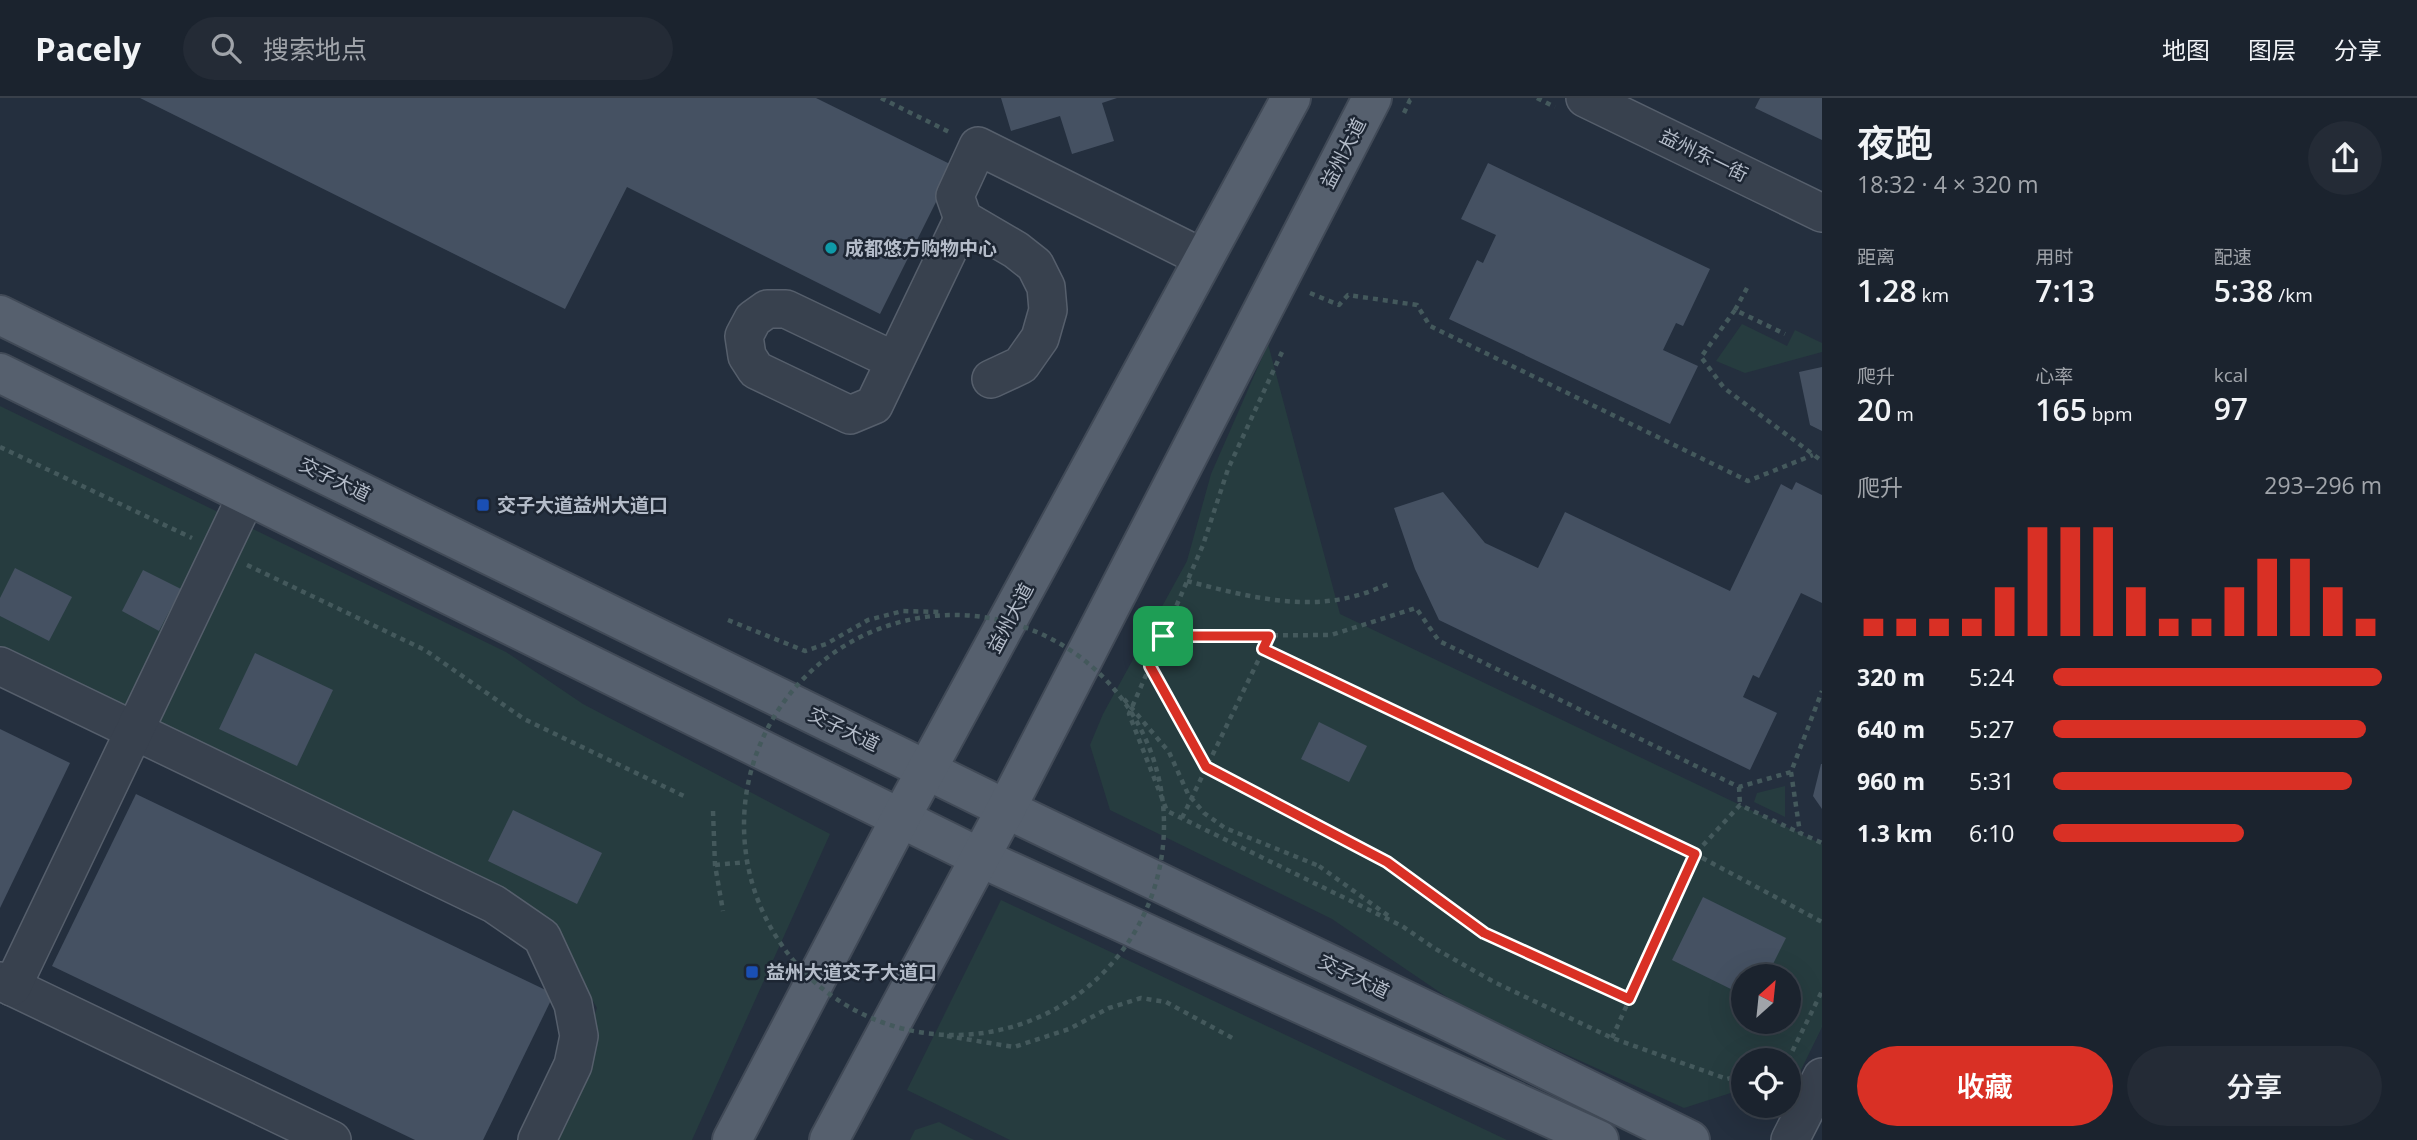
<!DOCTYPE html>
<html lang="zh">
<head>
<meta charset="utf-8">
<style>
  :root { --surface:#1b232e; --page:#242b36; --text:#f1f3f6; --muted:#a0a4aa; --line:#39404a; --accent:#d93025 }
  body { margin:0; font-family:"Open Sans","Noto Sans SC",sans-serif; background:var(--page); color:var(--text); height:100vh; display:flex; flex-direction:column; font-size:26px; white-space:nowrap }
  * { box-sizing:border-box; margin:0 }
  p { font-size:23px; color:var(--muted) }
  .icon { flex:none; width:38px; height:38px; fill:none; stroke:currentColor; stroke-width:2; stroke-linecap:round; stroke-linejoin:round }
  .map { position:relative; flex:1; overflow:hidden }
  .side { display:flex; flex-direction:column; background:var(--surface); width:595px }
  .side>* { flex:none }
  .needle { width:46px; rotate:27deg }
  .buttons { position:absolute; left:1731px; top:866px; display:grid; gap:14px }
  .buttons a { display:grid; place-items:center; width:70px; height:70px; border-radius:50%; background:var(--surface); box-shadow:0 7px 28px #0002,0 0 0 2px var(--line); font-size:35px }
  .pin { position:absolute; display:grid; place-items:center; width:60px; height:60px; color:#fff; margin:-30px; border-radius:14px; box-shadow:0 4px 10px #0006 }
  .round { display:grid; place-items:center; flex:none; width:74px; height:74px; border-radius:37px; background:var(--page) }
  .headline { display:flex; align-items:center; justify-content:space-between; height:119px; padding:0 35px }
  h1 { font-size:38px; font-weight:600; line-height:52px }
  .figures { display:grid; grid-template-columns:repeat(3,1fr); gap:10px; height:119px; padding:7px 35px }
  .figures div { display:grid; align-content:center }
  .figures b { font-size:30px; font-weight:600 }
  .figures small { font-size:19px; font-weight:400 }
  .figures p { font-size:19px }
  .chart { height:196px; padding:14px 35px }
  .chart p { display:flex; justify-content:space-between }
  .chart svg { width:100%; height:126px; margin-top:7px; stroke:var(--accent); stroke-width:6 }
  .action { display:flex; gap:14px; margin-top:auto; padding:14px 35px }
  .action a { flex:1; height:80px; border-radius:42px; background:var(--accent); color:#fff; font-size:28px; font-weight:600; line-height:80px; text-align:center }
  .action a+a { background:var(--page); color:var(--text) }
  ul { padding:0 35px; list-style:none; font-size:23px }
  li { display:grid; grid-template-columns:112px 84px 1fr; align-items:center; height:52px }
  li i { height:18px; border-radius:9px; background:var(--accent) }
  header { display:flex; align-items:center; gap:42px; box-sizing:border-box; height:98px; padding:0 35px; background:var(--surface); border-bottom:2px solid var(--line) }
  header strong { font-size:33px }
  nav { display:flex; gap:38px; margin-inline-start:auto; font-size:24px }
  .search { width:490px; height:63px; background:var(--page); display:flex; align-items:center; gap:18px; box-sizing:border-box; padding:0 24px; border-radius:38px; color:var(--muted); font-size:26px }
  main { display:flex; flex:1; min-height:0 }
  .map>svg:first-child { display:block }
  .green { fill:#263c3f; fill-rule:evenodd }
  .building { fill:#455162 }
  .lines { fill:none; stroke-linecap:round; stroke-linejoin:round }
  .minor-casing { stroke:#565f6c; stroke-width:40 }
  .major-casing { stroke:#414a57; stroke-width:42 }
  .path { stroke:#44595c; stroke-width:4.5; stroke-dasharray:5 5; stroke-linecap:butt }
  .minor { stroke:#38414e; stroke-width:37 }
  .major { stroke:#56606e; stroke-width:38 }
  .path-bridge { stroke:#44595c; stroke-width:4.5; stroke-dasharray:5 5; stroke-linecap:butt }
  .route-casing { stroke:#fff; stroke-width:14 }
  .route { stroke:#d93025; stroke-width:9 }
  .culture-dot { fill:#0f9aa8; stroke:#1d2633; stroke-width:2.5 }
  .transit-dot { fill:#1a4fb4; stroke:#1d2633; stroke-width:2.5 }
  .labels { text-anchor:middle; dominant-baseline:central; stroke-width:5; stroke-linejoin:round; paint-order:stroke }
  .street-label { font-size:19px; fill:#b4bcc9; stroke:#1d2633 }
  .poi-label { font-size:19px; font-weight:bold; fill:#b4bcc9; stroke:#1d2633; text-anchor:start }
</style>
</head>
<body>
<header>
<strong>Pacely</strong>
<div class="search"><svg class="icon" aria-label="search" viewBox="0 0 24 24"><circle cx="10" cy="10" r="6"/><path d="M15 15l6 6"/></svg>搜索地点</div>
<nav><a>地图</a><a>图层</a><a>分享</a></nav>
</header>
<main>
<div class="map">
<svg width="1822" height="1042" viewBox="0 0 1822 1042">
  <rect width="100%" height="100%" fill="#242f3e"/>
  <g class="green">
    <polygon points="1742,226 1787,248 1795,232 1822,245 1822,254 1745,275 1716,263"/>
    <path d="M1268,246l72,270 482,230v183l-21,43 -12,4 -1,-14h-45v29l-59,19 -224,-102 -128,-87 -222,-109 -20,-65 13,-31 84,-153 24,-87zM1743,878h45v46h-45z"/>
    <polygon points="0,308 506,554 583,606 830,736 692,1042 547,1042 597,910 542,816 0,556"/>
    <polygon points="1785,688 1785,719 1754,704 1757,695"/>
    <polygon points="1001,802 1507,1042 1010,1042 907,992"/>
    <polygon points="939,1024 974,1042 910,1042 915,1032"/>
  </g>
  <g class="building">
    <polygon points="140,0 816,0 954,68 880,216 627,89 565,211"/>
    <polygon points="1001,0 1117,0 1102,5 1114,43 1072,56 1060,18 1011,33"/>
    <polygon points="1760,0 1822,0 1822,42 1755,10"/>
    <polygon points="1488,65 1710,171 1683,228 1676,225 1663,252 1698,268 1670,326 1449,221 1477,162 1483,165 1496,137 1461,121"/>
    <polygon points="1822,269 1822,333 1810,327 1799,274"/>
    <polygon points="1796,384 1822,397 1822,505 1801,495 1759,580 1753,577 1743,599 1777,615 1750,672 1439,522 1415,471 1394,410 1443,394 1485,445 1538,470 1565,414 1730,493 1781,386 1792,392"/>
    <polygon points="15,470 72,499 49,543 0,518 0,500"/>
    <polygon points="143,472 181,491 159,533 122,513"/>
    <polygon points="255,555 333,592 297,668 219,631"/>
    <polygon points="1319,624 1367,648 1349,684 1301,661"/>
    <polygon points="0,631 70,665 0,810"/>
    <polygon points="1821,666 1822,666 1822,711 1813,698"/>
    <polygon points="136,696 554,896 483,1042 415,1042 52,868"/>
    <polygon points="513,712 602,755 577,806 488,763"/>
    <polygon points="1703,799 1786,840 1767,878 1743,878 1743,897 1672,862"/>
  </g>
  <g class="lines">
    <defs>
      <g id="minor">
        <polyline points="1585,0 1822,115"/>
        <polyline points="895,263 786,211 767,211 753,221 744,238 747,258 756,272 850,317 874,307 963,121"/>
        <polyline points="991,281 1021,267 1040,240 1048,212 1046,189 1035,167 1016,152 963,121 955,98 978,48 1203,160"/>
        <polyline points="0,568 494,806 542,839 573,906 579,938 573,967 537,1042"/>
        <polyline points="0,883 332,1042"/>
        <polyline points="12,889 247,397"/>
        <polyline points="1790,1042 1822,979"/>
      </g>
      <g id="major">
        <polyline points="0,217 1006,711 1446,922 1690,1042"/>
        <polyline points="0,275 979,759 1599,1042"/>
        <polyline points="732,1042 901,719 1291,0"/>
        <polyline points="829,1042 1006,711 1372,0"/>
      </g>
    </defs>
    <use href="#minor" class="minor-casing"/>
    <use href="#major" class="major-casing"/>
    <g class="path">
      <polyline points="881,0 949,34"/>
      <polyline points="1537,0 1555,9"/>
      <polyline points="1404,15 1410,2 1415,0"/>
      <polyline points="1747,190 1735,212 1785,236"/>
      <polyline points="1310,195 1339,207 1348,197 1417,207 1430,228 1748,383 1813,357"/>
      <polyline points="1735,212 1701,259 1724,290 1822,363"/>
      <polyline points="1282,254 1228,371 1203,447 1129,616 1167,713 1402,828 1434,850 1494,884 1612,940 1727,981 1743,977"/>
      <polyline points="0,349 192,440"/>
      <polyline points="247,467 425,552 524,621 688,700"/>
      <path d="M1187,483c54,14 113,30 168,15 13,-3 25,-9 37,-13"/>
      <polyline points="728,522 805,553 826,546 868,522 903,513 943,514"/>
      <polyline points="1163,538 1331,537 1416,510 1439,543 1739,689 1791,674 1822,593"/>
      <polyline points="1263,551 1695,756 1740,707 1800,735"/>
      <polyline points="1151,569 1206,669 1387,764 1484,835 1629,901"/>
      <polyline points="1791,674 1800,735 1822,745"/>
      <polyline points="1739,689 1740,707"/>
      <polyline points="713,713 715,767 723,813"/>
      <polyline points="1182,720 1270,538"/>
      <polyline points="715,767 747,764"/>
      <polyline points="1319,768 1390,819"/>
      <polyline points="947,938 1014,949 1069,931 1109,910 1141,900 1166,904 1236,942"/>
      <polyline points="1612,940 1695,756 1822,824"/>
      <polyline points="1788,962 1822,893"/>
    </g>
    <use href="#minor" class="minor"/>
    <use href="#major" class="major"/>
    <g class="path-bridge">
      <circle cx="954" cy="727" r="210"/>
      <polyline points="1124,601 1169,654 1188,696 1204,715 1225,730 1319,768"/>
    </g>
  </g>
  <g class="lines">
    <defs>
      <polygon id="route" points="1163,538 1269,538 1263,551 1695,756 1629,901 1484,835 1387,764 1206,669 1150,568"/>
    </defs>
    <use href="#route" class="route-casing"/>
    <use href="#route" class="route"/>
  </g>
  <circle class="culture-dot" cx="831" cy="150" r="7"/>
  <g class="transit-dot">
    <rect x="476" y="400" width="14" height="14" rx="3.5"/>
    <rect x="745" y="867" width="14" height="14" rx="3.5"/>
  </g>
  <g class="labels">
    <g class="street-label">
      <text transform="translate(1343 55) rotate(-63)">益州大道</text>
      <text transform="translate(1704 57) rotate(26)">益州东一街</text>
      <text transform="translate(335 381) rotate(26)">交子大道</text>
      <text transform="translate(1010 520) rotate(-62)">益州大道</text>
      <text transform="translate(844 631) rotate(26)">交子大道</text>
      <text transform="translate(1354 878) rotate(26)">交子大道</text>
    </g>
    <g class="poi-label">
      <text x="845" y="150">成都悠方购物中心</text>
      <text x="497" y="407">交子大道益州大道口</text>
      <text x="766" y="874">益州大道交子大道口</text>
    </g>
  </g>
</svg>
<div class="buttons">
<a><svg class="needle" viewBox="-14 -14 28 28"><path d="M0-13l5 13h-10z" fill="#e53935"/><path d="M0 13l5-13h-10z" fill="#a0a4aa"/></svg></a>
<a><svg class="icon" aria-label="locate" viewBox="0 0 24 24"><circle cx="12" cy="12" r="6"/><path d="M12 2v4M12 18v4M2 12h4M18 12h4"/></svg></a>
</div>
<div class="pin" style="left:1163px;top:538px;background:#1e9e55"><svg class="icon" aria-label="arrive" viewBox="0 0 24 24"><path d="M6 21V4h12l-3 4 3 4H6"/></svg></div>
</div>
<section class="side">
<div class="headline"><div><h1>夜跑</h1><p>18:32 · 4 × 320 m</p></div><a class="round"><svg class="icon" aria-label="share" viewBox="0 0 24 24"><path d="M12 15V3M7 8l5-5 5 5M5 13v7h14v-7"/></svg></a></div>
<div class="figures">
<div><p>距离</p><b>1.28<small> km</small></b></div>
<div><p>用时</p><b>7:13</b></div>
<div><p>配速</p><b>5:38<small> /km</small></b></div>
</div>
<div class="figures">
<div><p>爬升</p><b>20<small> m</small></b></div>
<div><p>心率</p><b>165<small> bpm</small></b></div>
<div><p>kcal</p><b>97</b></div>
</div>
<div class="chart"><p><span>爬升</span>293–296 m</p>
<svg viewBox="0 0 160 44" preserveAspectRatio="none"><path d="M5 44V38M15 44V38M25 44V38M35 44V38M45 44V27M55 44V6M65 44V6M75 44V6M85 44V27M95 44V38M105 44V38M115 44V27M125 44V17M135 44V17M145 44V27M155 44V38"/></svg>
</div>
<ul>
<li><b>320 m</b>5:24<i style="width:100%"></i></li>
<li><b>640 m</b>5:27<i style="width:95%"></i></li>
<li><b>960 m</b>5:31<i style="width:91%"></i></li>
<li><b>1.3 km</b>6:10<i style="width:58%"></i></li>
</ul>
<div class="action"><a>收藏</a><a>分享</a></div>
</section>
</main>
</body>
</html>
